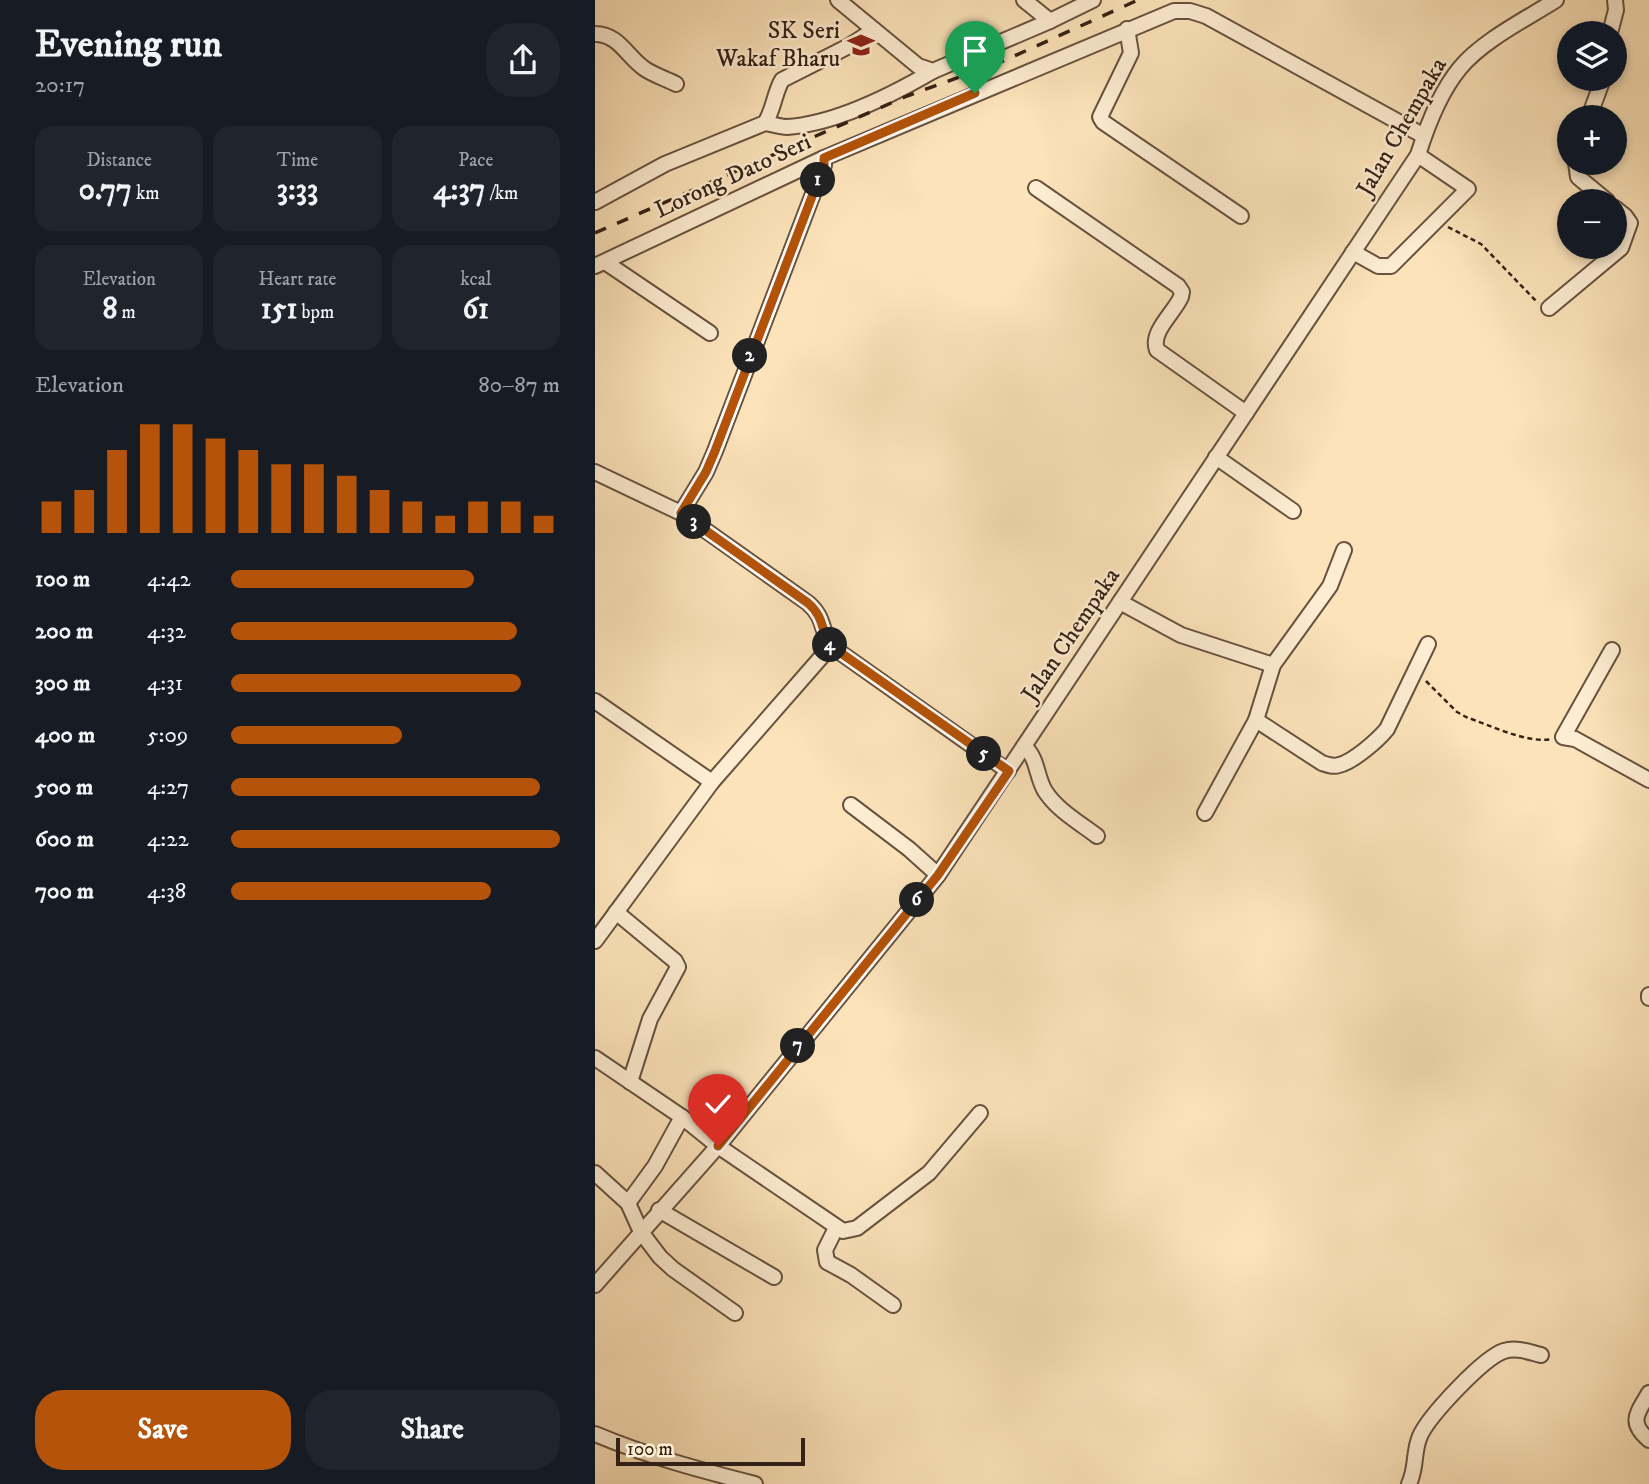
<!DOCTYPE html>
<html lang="en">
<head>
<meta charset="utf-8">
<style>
  :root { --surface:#171b24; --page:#20242c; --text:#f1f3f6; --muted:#9ea1a6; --accent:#b45309 }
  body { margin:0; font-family:"IM FELL DW Pica",serif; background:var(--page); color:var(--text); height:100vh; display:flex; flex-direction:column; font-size:26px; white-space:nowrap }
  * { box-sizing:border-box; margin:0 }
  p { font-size:23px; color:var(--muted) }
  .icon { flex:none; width:38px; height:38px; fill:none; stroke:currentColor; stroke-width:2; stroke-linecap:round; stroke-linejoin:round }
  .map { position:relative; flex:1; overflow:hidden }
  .drawer { display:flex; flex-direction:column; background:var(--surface); width:595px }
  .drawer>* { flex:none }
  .buttons { position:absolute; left:962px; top:21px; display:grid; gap:14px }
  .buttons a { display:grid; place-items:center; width:70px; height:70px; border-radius:50%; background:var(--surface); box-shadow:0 4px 10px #0003; font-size:35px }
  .scale { position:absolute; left:21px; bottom:18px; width:189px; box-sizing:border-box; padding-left:7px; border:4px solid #352116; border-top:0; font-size:19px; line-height:24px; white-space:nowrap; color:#352116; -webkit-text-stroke:5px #fdedd2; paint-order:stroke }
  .pin { position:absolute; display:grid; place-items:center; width:60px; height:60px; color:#fff; margin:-72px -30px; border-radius:50% 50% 50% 0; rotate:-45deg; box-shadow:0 0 7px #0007 }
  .pin .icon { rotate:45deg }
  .km { position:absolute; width:35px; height:35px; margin:-18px; border-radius:50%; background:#222; color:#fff; font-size:19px; line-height:35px; text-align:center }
  .round { display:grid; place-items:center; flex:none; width:74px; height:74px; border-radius:28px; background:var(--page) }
  .overview { display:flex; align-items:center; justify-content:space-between; height:119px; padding:0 35px }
  h1 { font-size:38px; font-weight:700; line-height:52px }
  .figures { display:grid; grid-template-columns:repeat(3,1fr); gap:10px; height:119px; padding:7px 35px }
  .figures div { display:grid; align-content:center; border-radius:18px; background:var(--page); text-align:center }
  .figures b { font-size:30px; font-weight:700 }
  .figures small { font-size:19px; font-weight:400 }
  .figures p { font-size:19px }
  .chart { height:196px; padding:14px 35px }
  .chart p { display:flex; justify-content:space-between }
  .chart svg { width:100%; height:126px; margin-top:7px; stroke:var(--accent); stroke-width:6 }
  .cta { display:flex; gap:14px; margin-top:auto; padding:14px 35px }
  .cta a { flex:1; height:80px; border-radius:28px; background:var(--accent); color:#fff; font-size:28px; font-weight:700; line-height:80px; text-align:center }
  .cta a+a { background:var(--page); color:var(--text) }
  ul { padding:0 35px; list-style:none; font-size:23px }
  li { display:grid; grid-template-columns:112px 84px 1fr; align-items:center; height:52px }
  li i { height:18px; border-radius:9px; background:var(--accent) }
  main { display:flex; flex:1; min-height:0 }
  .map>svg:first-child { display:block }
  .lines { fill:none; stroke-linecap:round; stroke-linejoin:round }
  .minor-casing { stroke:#67523f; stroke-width:18 }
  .path { stroke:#352116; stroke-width:2.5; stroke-dasharray:5 3.5; stroke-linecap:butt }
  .minor { stroke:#fdedd2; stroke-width:14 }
  .rail { stroke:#352116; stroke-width:3.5; stroke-dasharray:12 12; stroke-linecap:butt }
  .route-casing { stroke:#fff; stroke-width:14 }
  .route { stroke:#b45309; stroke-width:9 }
  .labels { text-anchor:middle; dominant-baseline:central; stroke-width:5; stroke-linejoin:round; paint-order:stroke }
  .poi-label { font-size:24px; fill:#352116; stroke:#fdedd2; text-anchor:end }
  .street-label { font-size:24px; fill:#352116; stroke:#fdedd2 }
</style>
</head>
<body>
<main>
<section class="drawer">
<div class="overview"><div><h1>Evening run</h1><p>20:17</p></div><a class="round"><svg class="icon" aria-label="share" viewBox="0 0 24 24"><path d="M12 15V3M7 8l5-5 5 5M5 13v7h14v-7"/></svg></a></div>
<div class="figures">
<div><p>Distance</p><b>0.77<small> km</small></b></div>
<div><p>Time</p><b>3:33</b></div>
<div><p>Pace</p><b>4:37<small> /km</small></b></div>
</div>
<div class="figures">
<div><p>Elevation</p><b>8<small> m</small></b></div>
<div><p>Heart rate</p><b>151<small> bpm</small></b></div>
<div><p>kcal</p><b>61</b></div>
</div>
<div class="chart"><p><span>Elevation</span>80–87 m</p>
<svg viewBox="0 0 160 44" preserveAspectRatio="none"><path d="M5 44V33M15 44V29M25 44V15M35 44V6M45 44V6M55 44V11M65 44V15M75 44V20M85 44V20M95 44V24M105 44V29M115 44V33M125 44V38M135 44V33M145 44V33M155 44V38"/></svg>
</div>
<ul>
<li><b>100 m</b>4:42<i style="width:74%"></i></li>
<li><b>200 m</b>4:32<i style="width:87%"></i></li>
<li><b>300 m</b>4:31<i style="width:88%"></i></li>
<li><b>400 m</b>5:09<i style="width:52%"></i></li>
<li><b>500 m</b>4:27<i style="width:94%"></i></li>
<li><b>600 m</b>4:22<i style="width:100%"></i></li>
<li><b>700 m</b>4:38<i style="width:79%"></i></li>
</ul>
<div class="cta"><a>Save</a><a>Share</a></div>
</section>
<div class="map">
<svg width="1054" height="1484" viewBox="0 0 1054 1484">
  <rect width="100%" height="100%" fill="#fce3ba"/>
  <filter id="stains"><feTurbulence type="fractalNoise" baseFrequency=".00286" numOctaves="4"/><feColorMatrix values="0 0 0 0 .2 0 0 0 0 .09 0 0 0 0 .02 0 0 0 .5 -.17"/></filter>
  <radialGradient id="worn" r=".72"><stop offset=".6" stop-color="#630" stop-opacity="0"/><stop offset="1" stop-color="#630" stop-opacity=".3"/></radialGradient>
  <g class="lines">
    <defs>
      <g id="minor">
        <polyline points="243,0 323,66 338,71 455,21 498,0"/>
        <polyline points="429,0 455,21"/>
        <polyline points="532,29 536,53 505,117 508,122 646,216"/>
        <polyline points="1015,33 1021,10 1020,0"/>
        <path d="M0,34c24,0 32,23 50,35 9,6 21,10 31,15"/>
        <polyline points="994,117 1008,79"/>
        <path d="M170,123c7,1 15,4 22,4 47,-3 105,-32 146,-56"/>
        <polyline points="981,163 983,177 1012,201"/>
        <path d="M441,188l142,98 4,6 -1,5c-7,16 -31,35 -24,53l89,63"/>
        <path d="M0,202l70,-38 100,-41c9,-14 9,-29 17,-43l67,-34 25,-16"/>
        <polyline points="758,252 783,266 796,266 873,189 823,155"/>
        <polyline points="10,262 115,333"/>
        <polyline points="0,266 229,158 579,11 595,11 611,16 829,136"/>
        <polyline points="954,308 1026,248 1035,223 1030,216 1020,208"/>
        <polyline points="621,457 698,511"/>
        <path d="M0,472l86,41 127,90c17,15 12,25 23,43l177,125"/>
        <polyline points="86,513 111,472 120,451 229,165 229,158"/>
        <polyline points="525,602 586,635 678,665"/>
        <polyline points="1017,650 968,737 980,739 1054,780"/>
        <polyline points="0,701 117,782 0,941"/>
        <path d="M661,720l66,43c6,2 11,4 17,2 14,-3 39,-25 48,-36l41,-85"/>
        <path d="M429,746c14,12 12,30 21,45 12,19 35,32 52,45"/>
        <polyline points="117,782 236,646"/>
        <polyline points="256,805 314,849 343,875"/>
        <polyline points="610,813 661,720 678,665 735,586 749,550"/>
        <polyline points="21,912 80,961 83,967 55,1019 35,1082"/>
        <polyline points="1054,995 1054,998"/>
        <polyline points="0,1058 87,1117 123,1146 248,1231 262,1228 334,1173 385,1113"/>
        <polyline points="0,1173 33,1203 46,1232 65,1257 78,1269 140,1313"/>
        <polyline points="33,1203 60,1166 87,1117"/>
        <polyline points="64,1210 179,1277"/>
        <polyline points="241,1228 230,1250 232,1262 256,1275 298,1305"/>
        <path d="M0,1285l123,-139 220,-271 480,-720c9,-29 22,-63 42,-87 22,-27 66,-49 96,-68"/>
        <path d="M1054,1393c-12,21 -21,29 0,47"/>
        <path d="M0,1434c52,22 105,36 160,50"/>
        <path d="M814,1484c8,-17 4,-32 11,-48 9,-20 63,-78 84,-85 12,-4 25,1 37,4"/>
      </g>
    </defs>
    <use href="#minor" class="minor-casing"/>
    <g class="path">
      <polyline points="853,227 886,244 943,303"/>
      <path d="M831,681l31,31 9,5c23,8 62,27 86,22"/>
    </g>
    <use href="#minor" class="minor"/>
    <polyline class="rail" points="0,233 312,96 406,62 543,0"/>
  </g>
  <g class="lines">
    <defs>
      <path id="route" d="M123,1146l220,-271 71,-104 -178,-125c-11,-17 -6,-28 -23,-43l-127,-90 25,-41 9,-21 109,-286v-7l151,-65"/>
    </defs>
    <use href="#route" class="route-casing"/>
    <use href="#route" class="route"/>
  </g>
  <defs>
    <symbol id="school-bare" viewBox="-9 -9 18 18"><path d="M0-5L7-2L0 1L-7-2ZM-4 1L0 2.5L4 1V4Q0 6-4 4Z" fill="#8f2418" stroke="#fdedd2" stroke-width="2.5" paint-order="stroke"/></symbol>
  </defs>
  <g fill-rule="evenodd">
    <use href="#school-bare" x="247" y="26" width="38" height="38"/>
  </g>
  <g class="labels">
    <g class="poi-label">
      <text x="245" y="31">SK Seri<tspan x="245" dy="28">Wakaf Bharu</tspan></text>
    </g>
    <g class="street-label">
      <text transform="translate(807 127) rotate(-60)">Jalan Chempaka</text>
      <text transform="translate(138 176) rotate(-25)">Lorong Dato Seri</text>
      <text transform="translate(476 635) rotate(-56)">Jalan Chempaka</text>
    </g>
  </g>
  <rect width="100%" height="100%" filter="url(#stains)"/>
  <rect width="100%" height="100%" fill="url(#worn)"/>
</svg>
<div class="buttons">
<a><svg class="icon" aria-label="layers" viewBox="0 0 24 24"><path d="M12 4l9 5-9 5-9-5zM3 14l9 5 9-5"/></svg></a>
<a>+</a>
<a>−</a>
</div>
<div class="scale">100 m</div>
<div class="pin" style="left:380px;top:93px;background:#1e9e55"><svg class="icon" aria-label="arrive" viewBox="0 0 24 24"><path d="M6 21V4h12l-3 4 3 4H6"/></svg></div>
<div class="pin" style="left:123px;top:1146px;background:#d93025"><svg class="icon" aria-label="check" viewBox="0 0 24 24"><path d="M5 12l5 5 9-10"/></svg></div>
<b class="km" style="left:223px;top:180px">1</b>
<b class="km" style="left:155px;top:356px">2</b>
<b class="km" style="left:99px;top:522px">3</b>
<b class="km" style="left:235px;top:645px">4</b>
<b class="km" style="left:389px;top:754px">5</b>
<b class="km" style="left:322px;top:900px">6</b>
<b class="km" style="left:203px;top:1046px">7</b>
</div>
</main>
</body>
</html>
